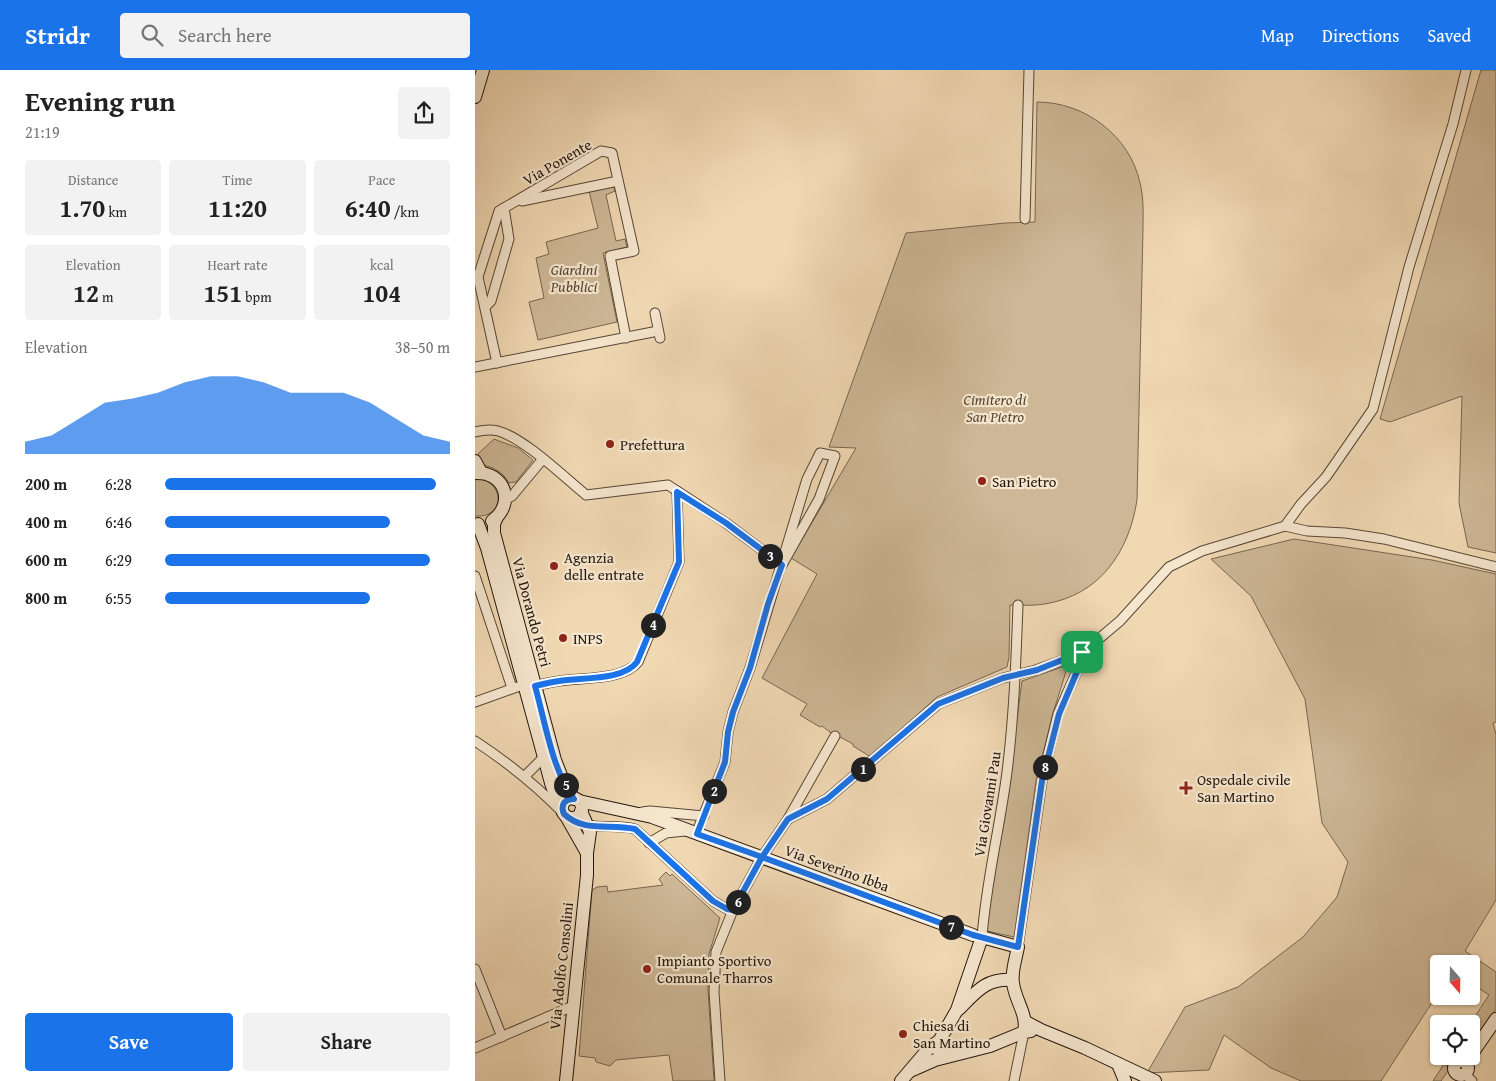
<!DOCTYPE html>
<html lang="en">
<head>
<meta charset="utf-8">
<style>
  :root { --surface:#fff; --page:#f2f2f2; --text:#222; --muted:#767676; --accent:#1a73e8 }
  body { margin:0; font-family:"Gentium Book Plus",serif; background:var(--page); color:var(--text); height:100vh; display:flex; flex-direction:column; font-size:19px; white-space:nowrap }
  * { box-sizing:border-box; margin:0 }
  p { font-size:16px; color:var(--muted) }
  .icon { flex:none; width:28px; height:28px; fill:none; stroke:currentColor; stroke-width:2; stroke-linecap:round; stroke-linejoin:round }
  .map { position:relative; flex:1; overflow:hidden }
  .panel { display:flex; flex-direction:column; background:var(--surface); width:475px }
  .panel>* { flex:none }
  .needle { width:32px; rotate:160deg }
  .buttons { position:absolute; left:955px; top:885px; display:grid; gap:10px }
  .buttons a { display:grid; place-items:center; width:50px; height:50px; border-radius:5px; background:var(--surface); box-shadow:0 1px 4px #0004; font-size:25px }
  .pin { position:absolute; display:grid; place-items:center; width:42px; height:42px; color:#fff; margin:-21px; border-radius:10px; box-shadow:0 2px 8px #0006 }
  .km { position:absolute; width:25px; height:25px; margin:-12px; border-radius:50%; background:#222; color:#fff; font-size:14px; line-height:25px; text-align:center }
  .round { display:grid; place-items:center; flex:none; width:52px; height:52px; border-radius:5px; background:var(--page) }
  .head { display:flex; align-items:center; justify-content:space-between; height:85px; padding:0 25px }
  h1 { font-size:28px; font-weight:800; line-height:38px }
  .stats { display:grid; grid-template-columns:repeat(3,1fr); gap:8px; height:85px; padding:5px 25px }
  .stats div { display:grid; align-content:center; border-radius:5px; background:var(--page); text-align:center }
  .stats b { font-size:25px; font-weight:800 }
  .stats small { font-size:14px; font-weight:400 }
  .stats p { font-size:14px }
  .chart { height:140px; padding:10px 25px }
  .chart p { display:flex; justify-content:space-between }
  .chart svg { width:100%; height:90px; margin-top:5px; fill:var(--accent); opacity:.7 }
  .cta { display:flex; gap:10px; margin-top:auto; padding:10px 25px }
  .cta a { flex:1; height:58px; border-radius:5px; background:var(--accent); color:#fff; font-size:20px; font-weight:800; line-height:58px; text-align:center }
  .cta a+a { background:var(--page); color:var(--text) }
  ul { padding:0 25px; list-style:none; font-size:16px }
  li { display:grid; grid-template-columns:80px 60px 1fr; align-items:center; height:38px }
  li i { height:12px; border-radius:6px; background:var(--accent) }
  header { display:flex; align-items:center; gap:30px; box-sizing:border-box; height:70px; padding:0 25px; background:var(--accent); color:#fff }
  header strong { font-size:24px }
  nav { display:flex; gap:28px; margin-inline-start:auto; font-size:18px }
  .search { width:350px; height:45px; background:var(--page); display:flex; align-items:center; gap:12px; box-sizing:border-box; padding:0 18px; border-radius:5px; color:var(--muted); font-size:19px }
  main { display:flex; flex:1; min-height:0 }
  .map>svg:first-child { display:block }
  .green { fill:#cdb796; stroke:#786650 }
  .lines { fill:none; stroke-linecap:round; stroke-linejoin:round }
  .street-casing { stroke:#564635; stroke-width:11 }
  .secondary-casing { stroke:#22150b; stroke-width:14 }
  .street { stroke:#f5e6ce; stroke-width:9 }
  .secondary { stroke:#f5e6ce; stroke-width:12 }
  .route-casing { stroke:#fff; stroke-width:10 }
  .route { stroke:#1a73e8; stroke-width:6 }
  .poi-dot { fill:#8f2418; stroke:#f5e6ce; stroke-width:2 }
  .labels { text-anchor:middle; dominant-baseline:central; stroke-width:4.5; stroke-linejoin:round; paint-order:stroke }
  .street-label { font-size:15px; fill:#22150b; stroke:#f5e6ce }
  .park-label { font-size:15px; font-style:italic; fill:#554635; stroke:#f5e6ce }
  .poi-label { font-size:15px; fill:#22150b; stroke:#f5e6ce; text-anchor:start }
</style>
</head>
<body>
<header>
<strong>Stridr</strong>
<div class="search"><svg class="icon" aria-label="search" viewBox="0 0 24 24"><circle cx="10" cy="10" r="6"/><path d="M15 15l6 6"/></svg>Search here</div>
<nav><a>Map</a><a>Directions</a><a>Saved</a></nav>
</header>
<main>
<section class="panel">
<div class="head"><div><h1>Evening run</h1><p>21:19</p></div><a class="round"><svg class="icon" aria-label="share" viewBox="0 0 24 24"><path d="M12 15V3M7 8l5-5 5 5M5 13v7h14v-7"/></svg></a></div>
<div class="stats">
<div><p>Distance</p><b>1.70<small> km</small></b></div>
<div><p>Time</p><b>11:20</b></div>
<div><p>Pace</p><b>6:40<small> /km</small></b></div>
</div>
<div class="stats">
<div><p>Elevation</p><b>12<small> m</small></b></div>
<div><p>Heart rate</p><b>151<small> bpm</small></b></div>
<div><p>kcal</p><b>104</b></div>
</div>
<div class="chart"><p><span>Elevation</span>38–50 m</p>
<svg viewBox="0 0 160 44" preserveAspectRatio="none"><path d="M0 44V38L10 35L20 27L30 19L40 17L50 14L60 9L70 6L80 6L90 9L100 14L110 14L120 14L130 19L140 27L150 35L160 38V44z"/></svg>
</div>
<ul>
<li><b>200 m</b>6:28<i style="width:95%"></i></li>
<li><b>400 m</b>6:46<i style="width:79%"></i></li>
<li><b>600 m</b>6:29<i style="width:93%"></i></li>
<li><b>800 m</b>6:55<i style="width:72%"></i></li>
</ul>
<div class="cta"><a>Save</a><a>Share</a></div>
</section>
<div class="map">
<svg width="1021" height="1011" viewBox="0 0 1021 1011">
  <rect width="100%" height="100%" fill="#f0d8b3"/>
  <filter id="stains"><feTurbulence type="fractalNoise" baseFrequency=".004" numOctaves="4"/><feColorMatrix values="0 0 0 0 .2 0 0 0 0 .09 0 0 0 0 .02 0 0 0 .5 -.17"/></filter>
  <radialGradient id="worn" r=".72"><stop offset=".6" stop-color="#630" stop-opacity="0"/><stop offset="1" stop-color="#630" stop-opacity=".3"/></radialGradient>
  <g class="green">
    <polygon points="1006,0 1021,0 1021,483 993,477 984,433 987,326 915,352 905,349"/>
    <path d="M562,32c48,0 93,34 103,81 4,16 3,31 3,46l-6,271c-8,52 -37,95 -92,104 -12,2 -24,1 -35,1l-1,52 -2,10 -70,30 -66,60 -18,-11v-2l-13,-7 -1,2 -17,-13 -2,1 -20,-12 7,-11 -45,-26 55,-104 -26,-16 65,-110 -27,-1 77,-214 99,-10 30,-1z"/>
    <polygon points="138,114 140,121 131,125 141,171 150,169 152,177 128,183 142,252 63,270 54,232 69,228 61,188 74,184 71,172 123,158 114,121"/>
    <path d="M19,369l24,9 15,12 -17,22 -7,1c-6,-11 -15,-16 -27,-18l-4,-11z"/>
    <path d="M6,409c26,7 21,40 -6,37v-36z"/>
    <polygon points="819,469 957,490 1021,504 1021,652 1018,653 1021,664 1021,830 990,881 1021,902 1021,939 996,976 995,954 1014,925 996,913 996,894 964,894 964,922 906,1011 826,1011 796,998 749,965 734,1000 672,1003 710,937 763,917 828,867 862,827 873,792 847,753 830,629 776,526 736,489"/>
    <polygon points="593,595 578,643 561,711 539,867 512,861 515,822 528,755 547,611"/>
    <polygon points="191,802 195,806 197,804 245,848 234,884 233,919 239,1011 198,1011 194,985 141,990 135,996 121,992 120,988 104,986 117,820 122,817 132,816 133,822 188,815 184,809"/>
    <polygon points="969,994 972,996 973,1001 966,1011 958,1011"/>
  </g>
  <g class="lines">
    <defs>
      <g id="street">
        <polyline points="47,131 143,111"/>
        <polyline points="550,149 554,0"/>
        <polyline points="11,236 16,231 34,169 29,138"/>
        <polyline points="180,243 185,268"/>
        <polyline points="22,293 3,207 24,141 126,81 137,83 159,181 135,186 151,268"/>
        <polyline points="0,297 183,261"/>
        <path d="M0,362c8,-2 15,-3 23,-1 26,7 66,46 88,64l82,-10 58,38 56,42"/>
        <polyline points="30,430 37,426 67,390"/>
        <polyline points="810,456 826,434 851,407 898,339 934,197 978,54 991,0"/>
        <polyline points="0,506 37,618"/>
        <path d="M60,616c8,-2 16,-4 24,-5 23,-4 63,0 79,-19l41,-100 -2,-71"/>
        <polyline points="0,632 42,617"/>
        <path d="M0,671c32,21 62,45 89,73"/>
        <polyline points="50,706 69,687"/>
        <polyline points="167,742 175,741 229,746"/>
        <path d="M93,747c23,15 43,6 67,12l78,72 14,8 6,1"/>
        <polyline points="313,749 352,729 463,634 528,608 561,600 607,583 645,551 694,497 727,481 810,456 832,461 870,463 909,469 1021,497"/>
        <polyline points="221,764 250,692 253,662 258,642 275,598 332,409 345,383 360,386 344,429 307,495"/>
        <polyline points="174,773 191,763 210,761"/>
        <path d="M503,866l4,1c4,-55 18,-110 25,-165 7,-56 9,-111 11,-167"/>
        <polyline points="543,877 567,711 583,644 607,590 607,583"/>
        <polyline points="0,899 27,967"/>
        <polyline points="0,978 98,936"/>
        <polyline points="990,1004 997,1011"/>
        <polyline points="245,1011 239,922 241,882 258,840 287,787 313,749 360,666"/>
        <polyline points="539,1011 549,962"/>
      </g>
      <g id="secondary">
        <polyline points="0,27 8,0"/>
        <polyline points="0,391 6,402"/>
        <path d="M0,403c30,-2 41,31 17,48"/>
        <polyline points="22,447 19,454 19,463 80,690 87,708 99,729"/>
        <polyline points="3,454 12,478 76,713 79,722 89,732"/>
        <circle cx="97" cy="738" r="10"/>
        <polyline points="104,731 177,747 498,865"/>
        <polyline points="91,746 112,783"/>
        <path d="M484,939c17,-17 27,-31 53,-29"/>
        <polyline points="551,952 566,960 610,978 680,1011"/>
        <path d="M476,985c-9,2 -15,-3 -13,-12l19,-33 25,-73 36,10c-2,11 -7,25 -5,36 2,18 15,31 11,49"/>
        <polyline points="996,985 1021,949"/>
        <circle cx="986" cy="998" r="7"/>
        <polyline points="643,994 650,1011"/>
        <polyline points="435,1001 460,990 515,976 549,962 556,961"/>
        <polyline points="91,1011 112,805 112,783 115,762 106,741"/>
        <polyline points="426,1011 455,977 464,971"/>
      </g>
    </defs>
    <use href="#street" class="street-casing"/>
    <use href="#secondary" class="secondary-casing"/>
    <use href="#street" class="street"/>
    <use href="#secondary" class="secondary"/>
  </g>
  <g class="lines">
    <defs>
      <path id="route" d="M607,582l-45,18 -34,8 -65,26 -111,95 -39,20 -26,38 -65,-23 28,-72 3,-30 5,-20 17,-44 18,-64 14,-39 -56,-42 -49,-31 2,70 -42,100c-14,19 -56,15 -78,19 -8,1 -16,3 -24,5 10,35 17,84 39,113 -9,-1 -14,6 -10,15 20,19 46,9 71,15l78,72 14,8 6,1 29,-53 211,78 45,12 24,-166 17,-67 23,-54v-8"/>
    </defs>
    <use href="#route" class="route-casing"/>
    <use href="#route" class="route"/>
  </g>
  <g class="poi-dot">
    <circle cx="135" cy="374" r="5"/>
    <circle cx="507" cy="411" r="5"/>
    <circle cx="79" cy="496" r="5"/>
    <circle cx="88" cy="568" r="5"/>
    <path d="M708.5 710.5h5v5h5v5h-5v5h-5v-5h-5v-5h5z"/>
    <circle cx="172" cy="899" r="5"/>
    <circle cx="428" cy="964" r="5"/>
  </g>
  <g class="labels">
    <g class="street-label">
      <text transform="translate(82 92) rotate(-30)">Via Ponente</text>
      <text transform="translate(57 542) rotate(75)">Via Dorando Petri</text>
      <text transform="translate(512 734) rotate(-81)">Via Giovanni Pau</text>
      <text transform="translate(362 798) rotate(20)">Via Severino Ibba</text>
      <text transform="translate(86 896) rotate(-84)">Via Adolfo Consolini</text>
    </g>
    <g class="park-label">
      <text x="99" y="199">Giardini<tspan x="99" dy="17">Pubblici</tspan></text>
      <text x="520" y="329">Cimitero di<tspan x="520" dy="17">San Pietro</tspan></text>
    </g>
    <g class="poi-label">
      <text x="145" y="374">Prefettura</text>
      <text x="517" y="411">San Pietro</text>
      <text x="89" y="487">Agenzia<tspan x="89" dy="17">delle entrate</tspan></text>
      <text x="98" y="568">INPS</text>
      <text x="722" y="709">Ospedale civile<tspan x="722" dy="17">San Martino</tspan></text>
      <text x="182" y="890">Impianto Sportivo<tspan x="182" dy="17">Comunale Tharros</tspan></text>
      <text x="438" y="955">Chiesa di<tspan x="438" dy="17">San Martino</tspan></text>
    </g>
  </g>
  <rect width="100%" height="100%" filter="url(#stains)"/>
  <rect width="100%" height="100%" fill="url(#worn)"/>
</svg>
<div class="buttons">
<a><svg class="needle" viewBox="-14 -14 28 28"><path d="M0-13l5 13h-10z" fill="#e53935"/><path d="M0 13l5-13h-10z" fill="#767676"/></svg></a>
<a><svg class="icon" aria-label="locate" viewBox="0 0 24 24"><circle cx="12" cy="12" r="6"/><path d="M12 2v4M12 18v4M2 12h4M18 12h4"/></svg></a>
</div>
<div class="pin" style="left:607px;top:582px;background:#1e9e55"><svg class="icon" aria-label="arrive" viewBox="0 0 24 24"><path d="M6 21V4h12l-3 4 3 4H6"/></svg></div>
<b class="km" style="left:388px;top:699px">1</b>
<b class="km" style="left:239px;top:721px">2</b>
<b class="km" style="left:295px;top:486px">3</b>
<b class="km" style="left:178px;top:555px">4</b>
<b class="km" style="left:91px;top:715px">5</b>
<b class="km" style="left:263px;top:832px">6</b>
<b class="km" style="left:476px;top:857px">7</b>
<b class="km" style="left:570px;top:697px">8</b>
</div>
</main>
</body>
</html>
